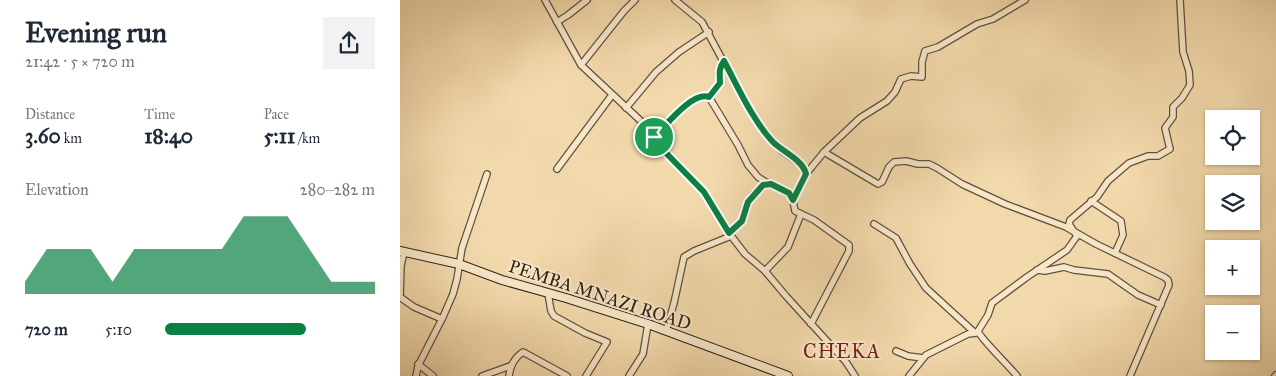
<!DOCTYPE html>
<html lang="en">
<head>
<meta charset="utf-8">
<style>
  :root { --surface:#fff; --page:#f2f2f3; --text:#1f2937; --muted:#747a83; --accent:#0b8043 }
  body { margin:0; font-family:"IM FELL Great Primer",serif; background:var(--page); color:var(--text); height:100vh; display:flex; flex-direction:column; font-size:19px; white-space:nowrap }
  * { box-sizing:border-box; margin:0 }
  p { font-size:16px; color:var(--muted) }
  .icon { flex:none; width:28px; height:28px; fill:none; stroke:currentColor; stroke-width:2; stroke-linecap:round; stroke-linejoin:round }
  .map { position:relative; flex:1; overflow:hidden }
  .details { display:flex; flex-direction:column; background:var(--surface); width:400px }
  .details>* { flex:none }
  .fabs { position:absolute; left:805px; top:110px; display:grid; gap:10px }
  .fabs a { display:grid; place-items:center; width:55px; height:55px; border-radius:0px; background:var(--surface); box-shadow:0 1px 4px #0004; font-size:25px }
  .pin { position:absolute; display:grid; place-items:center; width:42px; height:42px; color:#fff; margin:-21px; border:2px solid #fff; border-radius:50%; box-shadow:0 1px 5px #0007 }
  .round { display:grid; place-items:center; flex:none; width:52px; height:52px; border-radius:0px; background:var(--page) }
  .head { display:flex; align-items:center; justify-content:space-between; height:85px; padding:0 25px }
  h1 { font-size:28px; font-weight:700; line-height:38px }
  .stats { display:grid; grid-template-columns:repeat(3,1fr); gap:8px; height:85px; padding:5px 25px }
  .stats div { display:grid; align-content:center }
  .stats b { font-size:21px; font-weight:700 }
  .stats small { font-size:14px; font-weight:400 }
  .stats p { font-size:14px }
  .chart { height:140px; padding:10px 25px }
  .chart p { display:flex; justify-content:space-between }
  .chart svg { width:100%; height:90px; margin-top:5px; fill:var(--accent); opacity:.7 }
  ul { padding:0 25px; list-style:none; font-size:16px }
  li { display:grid; grid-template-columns:80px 60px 1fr; align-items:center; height:38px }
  li i { height:12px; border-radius:6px; background:var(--accent) }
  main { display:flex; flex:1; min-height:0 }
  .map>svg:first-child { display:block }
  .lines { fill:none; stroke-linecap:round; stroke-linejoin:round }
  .minor-casing { stroke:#60503e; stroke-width:8 }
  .secondary-casing { stroke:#30231a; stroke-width:10 }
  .minor { stroke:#f7e6c8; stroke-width:5.5 }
  .secondary { stroke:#f7e6c8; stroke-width:8 }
  .route-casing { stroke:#fff; stroke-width:10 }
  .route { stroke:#0b8043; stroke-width:6 }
  .labels { text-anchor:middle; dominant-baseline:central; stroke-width:4; stroke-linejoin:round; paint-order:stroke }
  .street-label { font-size:18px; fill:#30231a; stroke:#f7e6c8 }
  .quarter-label { font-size:20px; letter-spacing:1px; fill:#7a1f14; stroke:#f7e6c8 }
</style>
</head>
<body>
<main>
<section class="details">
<div class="head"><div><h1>Evening run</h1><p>21:42 · 5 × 720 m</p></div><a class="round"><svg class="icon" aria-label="share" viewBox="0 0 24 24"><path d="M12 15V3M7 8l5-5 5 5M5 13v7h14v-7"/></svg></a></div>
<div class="stats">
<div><p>Distance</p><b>3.60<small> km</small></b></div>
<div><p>Time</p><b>18:40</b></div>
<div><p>Pace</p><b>5:11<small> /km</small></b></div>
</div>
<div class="chart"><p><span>Elevation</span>280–282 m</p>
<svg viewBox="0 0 160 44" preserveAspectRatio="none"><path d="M0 44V38L10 22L20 22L30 22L40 38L50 22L60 22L70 22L80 22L90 22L100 6L110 6L120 6L130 22L140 38L150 38L160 38V44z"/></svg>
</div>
<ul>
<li><b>720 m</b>5:10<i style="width:67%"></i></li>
</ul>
</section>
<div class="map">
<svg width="876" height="376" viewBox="0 0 876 376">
  <rect width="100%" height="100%" fill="#f2d9ab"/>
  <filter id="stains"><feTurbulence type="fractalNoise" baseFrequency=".004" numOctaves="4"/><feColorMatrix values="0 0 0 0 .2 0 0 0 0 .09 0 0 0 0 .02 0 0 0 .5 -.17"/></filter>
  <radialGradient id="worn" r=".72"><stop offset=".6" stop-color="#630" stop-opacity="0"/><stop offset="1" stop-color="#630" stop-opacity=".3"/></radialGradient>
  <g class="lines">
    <defs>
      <g id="minor">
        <polyline points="145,0 181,65 243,123 269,155 304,192 329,233 345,254 365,271 386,296 446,362 455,376"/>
        <polyline points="275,0 302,22 343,98 363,130 382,151 402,165 406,174 393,200"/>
        <polyline points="157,22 168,15 187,0"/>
        <polyline points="324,61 319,72 320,83 309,97 338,145 348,165 358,177 367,183"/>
        <polyline points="181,65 224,11 235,0"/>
        <polyline points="226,108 256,72 279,52 309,32"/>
        <path d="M254,137c11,-11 38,-46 55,-40"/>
        <polyline points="424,152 460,118 487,101 495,92 501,79 511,76 522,77 522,62 525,51 538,47 577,24 593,19 625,0"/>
        <polyline points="157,169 212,95"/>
        <polyline points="406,174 424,152 478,184 482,182 489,167 494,162 506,161 518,164 529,164 537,168 562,184 605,204 666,227 696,244 764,277 768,280 769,285 730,376"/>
        <polyline points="691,201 721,221 723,235 715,253"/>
        <polyline points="474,224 496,238 510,264 526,288 574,332"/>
        <polyline points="329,233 342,221 346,206 353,195 363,185 367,183 377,187 392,196 395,211 414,220 449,245 449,251 411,324"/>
        <polyline points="637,270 645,271 664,267 674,270 708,274 738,295 761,305"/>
        <polyline points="365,271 388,247 401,214"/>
        <polyline points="148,293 151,311 154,316 185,333 207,342 186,376"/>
        <polyline points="0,297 14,307 42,319"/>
        <polyline points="0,298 1,266 4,252"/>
        <polyline points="266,331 274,303 284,257 294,251 331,236"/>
        <polyline points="496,351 508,356 523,358"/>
        <polyline points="18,364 33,376"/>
        <polyline points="16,376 18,366 43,317 53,294 57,279 62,248 87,174"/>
        <polyline points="82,376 110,366"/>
        <path d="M109,376c1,-10 5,-18 14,-24l44,24"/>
        <polyline points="229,376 243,354 248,324"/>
        <polyline points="509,376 526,355 568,334 576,333"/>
        <path d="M617,376c-7,-9 -38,-39 -39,-45l10,-16 4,-12 35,-26 40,-27 10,-14 -8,-12 1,-4 27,-23 11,-16 21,-18 19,-7h10l12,-7 -5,-21 8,-11v-10l9,-9 8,-13 -1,-14 -6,-19 -3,-52"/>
        <polyline points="875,376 876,375"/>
      </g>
      <polyline id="secondary" points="0,251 59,264 102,280 166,298 248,324 388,376"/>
    </defs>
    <use href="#minor" class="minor-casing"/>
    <use href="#secondary" class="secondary-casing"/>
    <use href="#minor" class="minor"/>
    <use href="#secondary" class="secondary"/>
  </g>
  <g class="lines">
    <defs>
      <path id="route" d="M324,61c14,26 29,60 49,81 10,10 30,18 33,32l-13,26 -4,-7 -18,-9 -8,1 -15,17 -6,19 -13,12 -25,-41 -36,-37 -14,-18c11,-10 38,-46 55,-40l11,-14c0,-9 -2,-14 4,-22z"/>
    </defs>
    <use href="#route" class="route-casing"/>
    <use href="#route" class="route"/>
  </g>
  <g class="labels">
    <g class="street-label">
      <text transform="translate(200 295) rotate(18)">PEMBA MNAZI ROAD</text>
    </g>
    <g class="quarter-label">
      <text x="442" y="351">CHEKA</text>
    </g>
  </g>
  <rect width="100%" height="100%" filter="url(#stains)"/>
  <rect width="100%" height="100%" fill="url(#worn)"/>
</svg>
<div class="fabs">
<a><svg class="icon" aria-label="locate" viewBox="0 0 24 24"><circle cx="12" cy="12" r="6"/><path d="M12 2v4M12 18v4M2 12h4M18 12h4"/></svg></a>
<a><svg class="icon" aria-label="layers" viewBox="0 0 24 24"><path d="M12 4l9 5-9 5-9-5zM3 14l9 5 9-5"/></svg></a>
<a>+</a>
<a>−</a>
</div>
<div class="pin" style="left:254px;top:137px;background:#1e9e55"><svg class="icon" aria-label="arrive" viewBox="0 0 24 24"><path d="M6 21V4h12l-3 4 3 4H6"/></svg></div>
</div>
</main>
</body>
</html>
